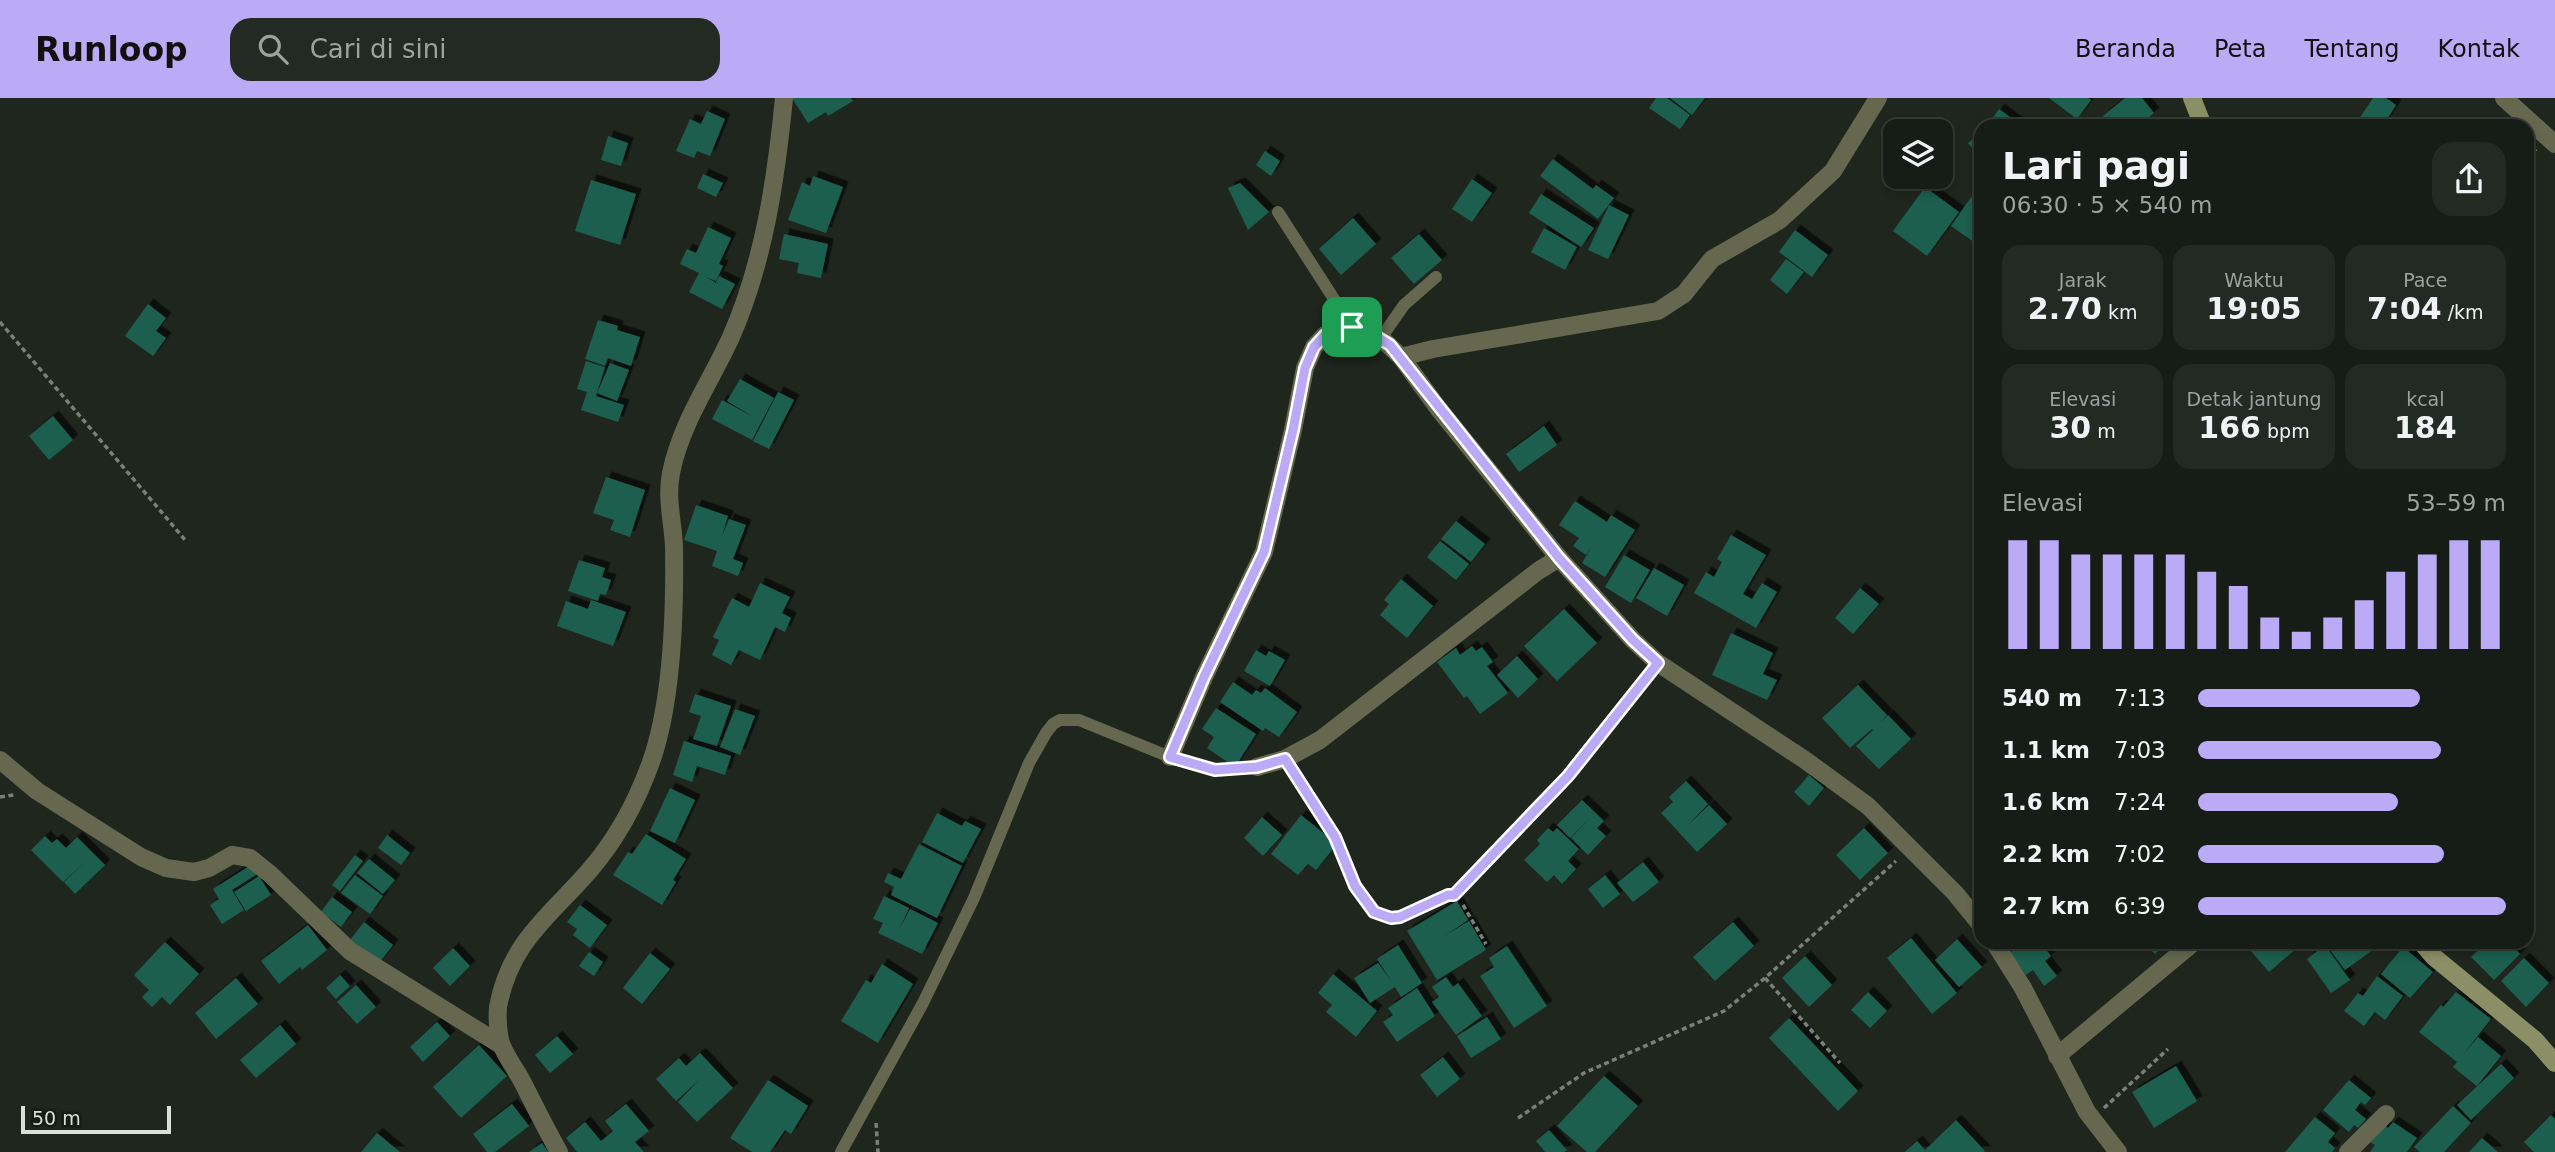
<!DOCTYPE html>
<html lang="id">
<head>
<meta charset="utf-8">
<style>
  :root { --surface:#161c16; --page:#232923; --text:#f1f3f6; --muted:#9ea1a1; --line:#353a35; --accent:#bbaaf6 }
  body { margin:0; font-family:"DejaVu Sans",sans-serif; background:var(--page); color:var(--text); height:100vh; display:flex; flex-direction:column; font-size:26px; white-space:nowrap }
  * { box-sizing:border-box; margin:0 }
  p { font-size:23px; color:var(--muted) }
  .icon { flex:none; width:38px; height:38px; fill:none; stroke:currentColor; stroke-width:2; stroke-linecap:round; stroke-linejoin:round }
  .map { position:relative; flex:1; overflow:hidden }
  .side { position:absolute; left:1974px; top:21px; width:560px; height:830px; display:flex; flex-direction:column; background:var(--surface); border-radius:21px; box-shadow:0 4px 10px #0003,0 0 0 2px var(--line) }
  .side>* { flex:none }
  .fabs { position:absolute; left:1883px; top:21px; display:grid; gap:14px }
  .fabs a { display:grid; place-items:center; width:70px; height:70px; border-radius:14px; background:var(--surface); box-shadow:0 4px 10px #0003,0 0 0 2px var(--line); font-size:35px }
  .scale { position:absolute; left:21px; bottom:18px; width:150px; box-sizing:border-box; padding-left:7px; border:4px solid #dadfda; border-top:0; font-size:19px; line-height:24px; white-space:nowrap; color:#dadfda; -webkit-text-stroke:5px #151c15; paint-order:stroke }
  .pin { position:absolute; display:grid; place-items:center; width:60px; height:60px; color:#fff; margin:-30px; border-radius:14px; box-shadow:0 4px 10px #0006 }
  .round { display:grid; place-items:center; flex:none; width:74px; height:74px; border-radius:21px; background:var(--page) }
  .head { display:flex; align-items:center; justify-content:space-between; height:119px; padding:0 28px }
  h1 { font-size:38px; font-weight:700; line-height:52px }
  .metrics { display:grid; grid-template-columns:repeat(3,1fr); gap:10px; height:119px; padding:7px 28px }
  .metrics div { display:grid; align-content:center; border-radius:18px; background:var(--page); text-align:center }
  .metrics b { font-size:30px; font-weight:700 }
  .metrics small { font-size:19px; font-weight:400 }
  .metrics p { font-size:19px }
  .chart { height:196px; padding:14px 28px }
  .chart p { display:flex; justify-content:space-between }
  .chart svg { width:100%; height:126px; margin-top:7px; stroke:var(--accent); stroke-width:6 }
  ul { padding:0 28px; list-style:none; font-size:23px }
  li { display:grid; grid-template-columns:112px 84px 1fr; align-items:center; height:52px }
  li i { height:18px; border-radius:9px; background:var(--accent) }
  header { display:flex; align-items:center; gap:42px; box-sizing:border-box; height:98px; padding:0 35px; background:var(--accent); color:#111 }
  header strong { font-size:33px }
  nav { display:flex; gap:38px; margin-inline-start:auto; font-size:24px }
  .search { width:490px; height:63px; background:var(--page); display:flex; align-items:center; gap:18px; box-sizing:border-box; padding:0 24px; border-radius:21px; color:var(--muted); font-size:26px }
  .map>svg:first-child { display:block }
  .building { fill:#1e5e4f; filter:url(#shadow) }
  .lines { fill:none; stroke-linecap:round; stroke-linejoin:round }
  .path { stroke:#797f79; stroke-width:3.5; stroke-dasharray:5 3.5; stroke-linecap:butt }
  .lane { stroke:#65684e; stroke-width:12 }
  .street { stroke:#65684e; stroke-width:18 }
  .secondary { stroke:#8a8f65; stroke-width:18 }
  .route-casing { stroke:#fff; stroke-width:14 }
  .route { stroke:#bbaaf6; stroke-width:9 }
</style>
</head>
<body>
<header>
<strong>Runloop</strong>
<div class="search"><svg class="icon" aria-label="search" viewBox="0 0 24 24"><circle cx="10" cy="10" r="6"/><path d="M15 15l6 6"/></svg>Cari di sini</div>
<nav><a>Beranda</a><a>Peta</a><a>Tentang</a><a>Kontak</a></nav>
</header>
<div class="map">
<svg width="2555" height="1054" viewBox="0 0 2555 1054">
  <defs>
    <filter id="shadow"><feDropShadow dx="5.5" dy="-5.5" stdDeviation="0" flood-color="#0009"/></filter>
  </defs>
  <rect width="100%" height="100%" fill="#1e261e"/>
  <g class="building">
    <polygon points="792,0 851,0 853,3 828,18 826,14 808,25"/>
    <polygon points="1656,0 1667,0 1690,17 1680,31 1649,10"/>
    <polygon points="1670,0 1705,0 1692,17"/>
    <polygon points="2049,0 2088,0 2091,2 2077,21"/>
    <polygon points="2125,0 2142,0 2154,15 2138,28 2110,28 2103,18"/>
    <polygon points="2373,0 2386,0 2396,7 2383,28 2354,28"/>
    <polygon points="1999,11 2022,28 1987,28"/>
    <polygon points="707,13 725,21 710,58 697,53 694,60 676,53 690,21 701,26"/>
    <polygon points="2278,25 2308,25 2308,28 2277,28"/>
    <polygon points="1979,36 1981,39 1981,61 1968,45"/>
    <polygon points="608,38 628,45 621,68 601,62"/>
    <polygon points="1265,53 1280,63 1271,78 1256,67"/>
    <polygon points="1553,61 1593,91 1596,87 1614,100 1598,121 1540,78"/>
    <polygon points="703,76 723,85 716,99 697,90"/>
    <polygon points="813,78 843,89 826,135 788,122 802,84 810,88"/>
    <polygon points="1472,81 1492,95 1472,124 1452,111"/>
    <polygon points="591,82 636,96 620,147 575,133"/>
    <polygon points="1240,85 1269,114 1248,132 1228,90"/>
    <polygon points="1981,85 1981,143 1978,147 1951,128"/>
    <polygon points="1925,89 1959,114 1927,158 1893,133"/>
    <polygon points="1541,96 1594,130 1581,149 1529,115"/>
    <polygon points="1609,107 1629,117 1608,161 1588,152"/>
    <polygon points="1353,120 1376,146 1341,177 1319,151"/>
    <polygon points="708,129 731,140 719,166 723,168 716,183 705,179 715,184 715,186 719,178 735,186 722,211 689,194 699,175 680,166 687,151 696,155"/>
    <polygon points="1544,130 1577,149 1565,172 1531,154"/>
    <polygon points="1795,132 1828,157 1812,179 1779,154"/>
    <polygon points="784,136 828,146 821,180 797,175 799,165 779,161"/>
    <polygon points="1419,136 1442,162 1414,186 1391,160"/>
    <polygon points="1786,161 1804,174 1787,196 1770,182"/>
    <polygon points="148,206 166,220 156,233 166,240 153,258 125,238"/>
    <polygon points="598,222 618,228 617,232 640,239 631,268 608,260 605,268 585,261"/>
    <polygon points="586,263 605,269 596,298 624,307 618,324 581,312 587,294 577,291"/>
    <polygon points="610,265 629,272 617,303 597,295"/>
    <polygon points="740,281 774,300 752,342 712,321 722,302 755,320 727,303"/>
    <polygon points="778,294 794,302 769,351 753,343"/>
    <polygon points="53,318 73,342 49,362 29,338"/>
    <polygon points="1544,328 1557,347 1519,374 1506,356"/>
    <polygon points="606,379 645,392 630,439 610,432 614,422 593,415"/>
    <polygon points="1575,403 1607,424 1611,417 1635,432 1605,479 1582,465 1592,448 1586,457 1573,448 1579,440 1559,427"/>
    <polygon points="696,407 728,418 722,438 729,421 746,427 733,461 743,465 738,478 712,468 717,453 684,442"/>
    <polygon points="1456,423 1485,446 1471,464 1441,441"/>
    <polygon points="1731,437 1766,457 1743,496 1752,501 1762,485 1777,494 1756,530 1694,495 1706,474 1714,479 1722,464 1717,461"/>
    <polygon points="1440,443 1469,466 1456,482 1427,459"/>
    <polygon points="1624,457 1650,472 1631,505 1605,489"/>
    <polygon points="579,462 605,470 602,479 611,482 606,497 600,496 598,503 568,493"/>
    <polygon points="1654,470 1684,487 1667,518 1636,500"/>
    <polygon points="1401,481 1433,508 1407,540 1380,517 1389,506 1384,502"/>
    <polygon points="760,485 790,499 782,515 791,520 785,534 775,529 760,562 739,552 731,567 712,557 719,542 713,539 732,500 749,509"/>
    <polygon points="1860,490 1879,506 1853,536 1835,520"/>
    <polygon points="591,502 626,514 613,548 557,528 566,503 588,511"/>
    <polygon points="1564,511 1597,545 1557,583 1524,548"/>
    <polygon points="1731,535 1773,555 1763,576 1777,582 1767,602 1712,577"/>
    <polygon points="1472,548 1476,553 1482,549 1493,564 1487,568 1508,595 1480,616 1467,598 1464,600 1437,564 1456,550 1460,557"/>
    <polygon points="1256,552 1266,558 1269,553 1285,562 1270,588 1244,573"/>
    <polygon points="1517,558 1538,581 1518,600 1497,577"/>
    <polygon points="1233,584 1252,597 1256,592 1261,595 1265,590 1297,614 1279,639 1265,630 1263,633 1220,604"/>
    <polygon points="1858,587 1887,617 1879,626 1888,617 1911,641 1879,671 1856,648 1873,632 1872,631 1850,650 1822,620"/>
    <polygon points="695,596 731,608 717,648 693,641 701,618 689,614"/>
    <polygon points="1216,610 1256,636 1235,669 1207,650 1214,639 1202,631"/>
    <polygon points="735,611 755,618 740,657 720,649"/>
    <polygon points="684,643 731,658 725,677 697,668 692,684 673,677"/>
    <polygon points="1809,677 1824,690 1809,708 1794,694"/>
    <polygon points="1686,683 1708,706 1687,728 1709,707 1727,726 1697,754 1661,715 1673,704 1669,699"/>
    <polygon points="670,690 695,702 675,745 650,733"/>
    <polygon points="1582,702 1604,723 1597,730 1606,738 1588,757 1571,740 1590,720 1570,740 1557,727"/>
    <polygon points="937,715 962,728 965,723 981,731 963,765 922,744"/>
    <polygon points="1301,717 1337,746 1316,772 1308,766 1298,777 1271,756"/>
    <polygon points="1262,719 1282,737 1263,758 1244,740"/>
    <polygon points="1548,730 1553,734 1557,730 1579,751 1568,763 1576,771 1562,786 1554,777 1547,784 1524,762 1540,746 1537,742"/>
    <polygon points="1864,730 1888,755 1860,782 1836,757"/>
    <polygon points="646,736 686,761 673,782 676,784 662,807 613,777 628,754 632,756"/>
    <polygon points="387,737 410,755 401,767 378,750"/>
    <polygon points="45,738 52,745 57,741 66,750 77,739 105,767 75,796 64,784 86,763 63,784 31,752"/>
    <polygon points="919,746 962,768 937,820 891,797 894,789 884,784 888,775 901,781"/>
    <polygon points="355,757 363,763 340,793 332,787"/>
    <polygon points="369,761 395,782 383,796 357,775"/>
    <polygon points="1643,764 1659,784 1633,804 1617,785"/>
    <polygon points="251,767 257,776 232,792 244,812 222,826 210,807 219,801 213,791"/>
    <polygon points="355,777 383,798 370,816 341,795"/>
    <polygon points="1605,777 1620,796 1603,810 1588,791"/>
    <polygon points="259,778 271,797 246,813 234,794"/>
    <polygon points="884,798 909,810 899,832 910,811 938,825 922,856 878,835 883,825 873,821"/>
    <polygon points="332,799 352,814 341,829 321,814"/>
    <polygon points="1457,803 1468,822 1443,839 1469,823 1486,852 1437,882 1407,833"/>
    <polygon points="580,807 607,827 590,850 573,837 577,831 567,824"/>
    <polygon points="364,824 393,847 379,865 350,842"/>
    <polygon points="1733,824 1754,848 1715,883 1693,859"/>
    <polygon points="308,827 327,852 302,872 300,869 279,886 261,863"/>
    <polygon points="1911,840 1957,895 1932,916 1887,860"/>
    <polygon points="1957,841 1982,869 1959,889 1935,862"/>
    <polygon points="165,844 199,876 170,907 162,899 152,909 142,899 149,892 134,877"/>
    <polygon points="2000,844 2023,844 2008,854"/>
    <polygon points="2025,844 2040,844 2051,858 2045,863 2057,878 2044,888 2033,872 2026,877 2010,855"/>
    <polygon points="2142,844 2167,844 2155,856"/>
    <polygon points="2245,844 2293,844 2298,849 2269,874 2244,845"/>
    <polygon points="2324,844 2384,844 2345,872"/>
    <polygon points="2450,844 2470,844 2460,853"/>
    <polygon points="2487,844 2508,844 2520,856 2494,882 2471,859"/>
    <polygon points="1398,847 1422,885 1401,899 1395,889 1370,905 1354,880 1378,865 1392,884 1377,861"/>
    <polygon points="2325,847 2350,882 2331,895 2307,861"/>
    <polygon points="1507,848 1547,908 1514,930 1480,878 1494,869 1489,860"/>
    <polygon points="2403,849 2433,874 2410,900 2381,876"/>
    <polygon points="453,850 470,868 450,888 433,870"/>
    <polygon points="589,854 603,864 594,878 579,868"/>
    <polygon points="650,855 670,871 642,906 623,890"/>
    <polygon points="1805,858 1832,887 1809,909 1782,880"/>
    <polygon points="2524,860 2549,885 2526,909 2501,883"/>
    <polygon points="882,866 913,886 878,945 841,923 866,882 871,885"/>
    <polygon points="1333,876 1377,913 1356,939 1326,914 1332,907 1318,895"/>
    <polygon points="340,877 350,888 336,901 326,890"/>
    <polygon points="2377,878 2403,898 2385,922 2375,914 2364,928 2344,913 2358,895 2363,898"/>
    <polygon points="1446,879 1453,889 1458,885 1482,918 1456,937 1432,904 1439,899 1432,889"/>
    <polygon points="236,880 258,906 216,941 195,915"/>
    <polygon points="356,887 376,909 357,926 337,904"/>
    <polygon points="1417,890 1435,918 1397,944 1383,924 1393,917 1388,910"/>
    <polygon points="1868,894 1887,913 1870,930 1851,912"/>
    <polygon points="2456,894 2491,921 2461,959 2478,939 2501,958 2477,988 2453,969 2457,964 2419,934 2441,907 2443,909"/>
    <polygon points="1487,919 1501,941 1471,960 1457,938"/>
    <polygon points="1789,920 1858,993 1838,1013 1769,940"/>
    <polygon points="437,924 450,938 423,964 410,949"/>
    <polygon points="280,927 296,946 256,980 240,962"/>
    <polygon points="557,938 573,956 550,975 535,957"/>
    <polygon points="479,947 507,978 461,1020 433,989"/>
    <polygon points="700,955 733,990 697,1024 678,1004 699,982 676,1003 656,981 679,960 686,968"/>
    <polygon points="1443,959 1460,981 1437,999 1420,977"/>
    <polygon points="2501,966 2514,980 2471,1022 2457,1007"/>
    <polygon points="2176,968 2197,1003 2154,1030 2132,994"/>
    <polygon points="1604,978 1638,1008 1595,1054 1587,1054 1557,1028"/>
    <polygon points="768,982 808,1008 791,1036 785,1032 770,1054 752,1054 730,1040"/>
    <polygon points="2349,982 2371,1000 2365,1007 2361,1004 2355,1012 2366,1021 2358,1030 2354,1027 2349,1034 2323,1012"/>
    <polygon points="512,1006 529,1028 495,1054 487,1054 473,1036"/>
    <polygon points="626,1006 649,1033 635,1044 644,1054 577,1054 566,1040 585,1024 601,1043 613,1033 605,1023"/>
    <polygon points="2453,1008 2471,1025 2444,1054 2420,1054 2414,1049"/>
    <polygon points="2551,1017 2555,1021 2555,1054 2534,1054 2524,1044"/>
    <polygon points="2315,1019 2335,1035 2328,1044 2335,1050 2332,1054 2285,1054"/>
    <polygon points="1956,1022 1985,1053 1984,1054 1905,1054 1917,1043 1925,1052"/>
    <polygon points="2393,1024 2417,1040 2407,1054 2370,1054 2375,1047 2370,1044 2382,1026 2388,1030"/>
    <polygon points="1549,1032 1567,1052 1564,1054 1545,1054 1536,1043"/>
    <polygon points="377,1035 400,1054 361,1054"/>
    <polygon points="2482,1040 2498,1054 2469,1054"/>
    <polygon points="542,1045 548,1054 529,1054"/>
  </g>
  <g class="lines">
    <g class="path">
      <polyline points="2527,60 2536,51"/>
      <polyline points="0,224 186,443"/>
      <path d="M1293,675c14,21 30,42 41,64 29,54 30,111 107,61"/>
      <polyline points="0,699 14,697"/>
      <polyline points="1463,807 1486,846"/>
      <polyline points="1765,880 1840,965"/>
      <polyline points="2104,1010 2168,951"/>
      <polyline points="1518,1020 1584,975 1724,913 1765,880 1896,763"/>
      <polyline points="876,1025 878,1054"/>
    </g>
    <g class="lane">
      <polyline points="1278,114 1352,229"/>
      <polyline points="1381,240 1404,207 1436,179"/>
      <polyline points="1454,797 1568,678 1658,565"/>
      <polyline points="841,1054 923,905 974,800 1029,665 1046,635 1053,626 1060,622 1079,622 1170,659 1215,672 1257,669"/>
    </g>
    <g class="street">
      <polyline points="2504,0 2555,46"/>
      <polyline points="1401,259 1433,251 1658,213 1684,196 1712,161 1780,122 1833,73 1878,0"/>
      <polyline points="1170,659 1204,579 1264,454 1293,332 1305,270 1314,249 1325,237 1352,229 1366,232 1381,240 1401,259 1438,310 1559,460 1633,542 1658,565 1805,662 1868,708 1955,795 1981,827"/>
      <polyline points="0,662 37,693 141,759 166,770 194,774 209,770 232,757 250,760 270,776 350,853 501,947"/>
      <polyline points="1257,669 1285,661 1320,642 1538,473 1559,460"/>
      <polyline points="1994,844 2023,890 2087,1014 2118,1054"/>
      <polyline points="2057,958 2194,844"/>
      <path d="M559,1054c-13,-23 -25,-47 -37,-71 -6,-11 -15,-23 -20,-35 -4,-9 -5,-29 -4,-39 12,-65 51,-90 91,-136 27,-31 48,-70 62,-109 22,-62 24,-149 23,-215 -1,-26 -8,-47 -3,-74 10,-50 39,-90 60,-136 33,-75 45,-158 53,-239"/>
      <polyline points="2348,1054 2386,1016"/>
    </g>
    <g class="secondary">
      <polyline points="2192,0 2203,28"/>
      <polyline points="2421,844 2434,859 2535,942 2555,965"/>
    </g>
  </g>
  <g class="lines">
    <defs>
      <polygon id="route" points="1352,229 1366,232 1390,247 1559,460 1633,542 1658,565 1568,678 1454,797 1448,797 1400,819 1391,820 1374,814 1355,788 1335,739 1285,661 1257,669 1215,672 1170,659 1204,579 1264,454 1293,332 1305,270 1314,249 1325,237"/>
    </defs>
    <use href="#route" class="route-casing"/>
    <use href="#route" class="route"/>
  </g>
</svg>
<div class="fabs">
<a><svg class="icon" aria-label="layers" viewBox="0 0 24 24"><path d="M12 4l9 5-9 5-9-5zM3 14l9 5 9-5"/></svg></a>
</div>
<div class="scale">50 m</div>
<div class="pin" style="left:1352px;top:229px;background:#1e9e55"><svg class="icon" aria-label="arrive" viewBox="0 0 24 24"><path d="M6 21V4h12l-3 4 3 4H6"/></svg></div>
<section class="side">
<div class="head"><div><h1>Lari pagi</h1><p>06:30 · 5 × 540 m</p></div><a class="round"><svg class="icon" aria-label="share" viewBox="0 0 24 24"><path d="M12 15V3M7 8l5-5 5 5M5 13v7h14v-7"/></svg></a></div>
<div class="metrics">
<div><p>Jarak</p><b>2.70<small> km</small></b></div>
<div><p>Waktu</p><b>19:05</b></div>
<div><p>Pace</p><b>7:04<small> /km</small></b></div>
</div>
<div class="metrics">
<div><p>Elevasi</p><b>30<small> m</small></b></div>
<div><p>Detak jantung</p><b>166<small> bpm</small></b></div>
<div><p>kcal</p><b>184</b></div>
</div>
<div class="chart"><p><span>Elevasi</span>53–59 m</p>
<svg viewBox="0 0 160 44" preserveAspectRatio="none"><path d="M5 44V6M15 44V6M25 44V11M35 44V11M45 44V11M55 44V11M65 44V17M75 44V22M85 44V33M95 44V38M105 44V33M115 44V27M125 44V17M135 44V11M145 44V6M155 44V6"/></svg>
</div>
<ul>
<li><b>540 m</b>7:13<i style="width:72%"></i></li>
<li><b>1.1 km</b>7:03<i style="width:79%"></i></li>
<li><b>1.6 km</b>7:24<i style="width:65%"></i></li>
<li><b>2.2 km</b>7:02<i style="width:80%"></i></li>
<li><b>2.7 km</b>6:39<i style="width:100%"></i></li>
</ul>
</section>
</div>
</body>
</html>
